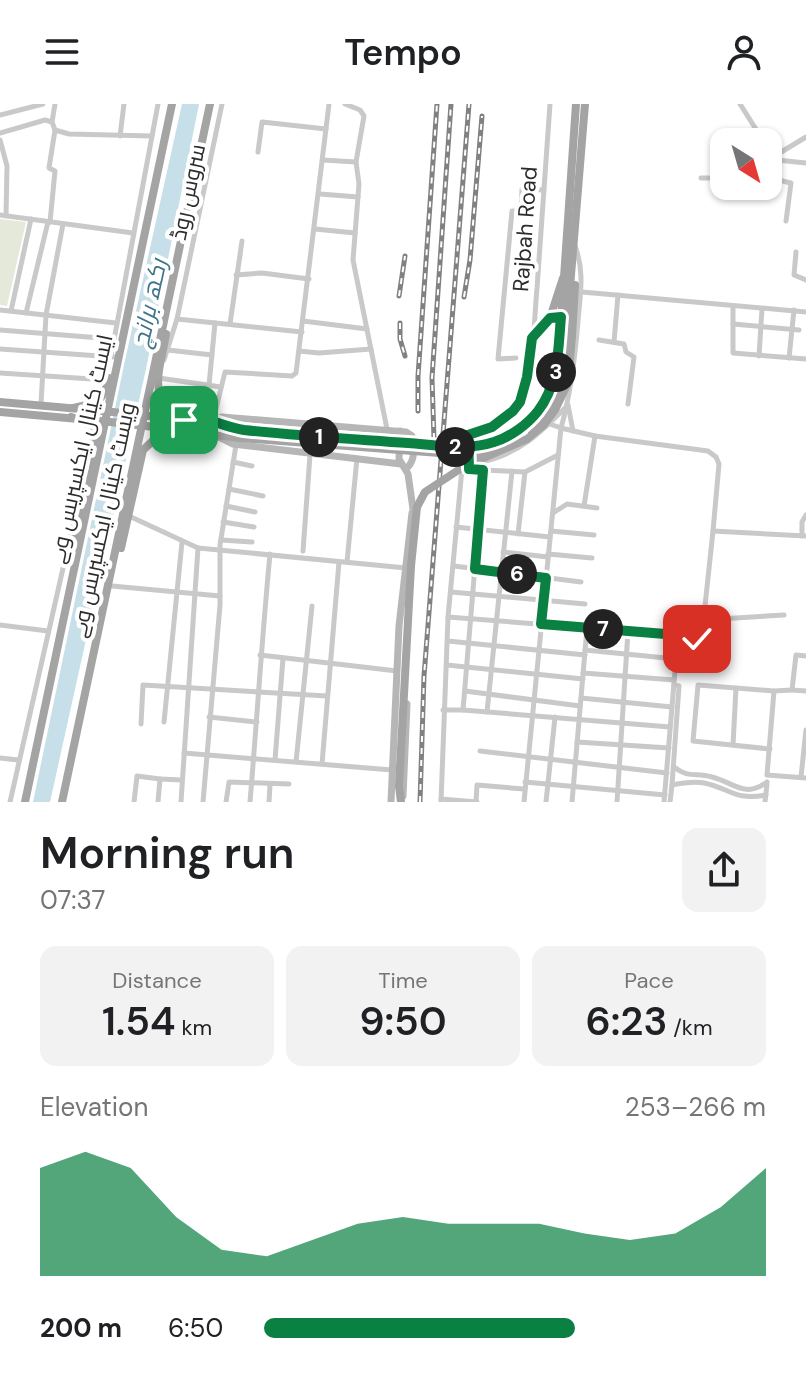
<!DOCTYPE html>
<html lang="en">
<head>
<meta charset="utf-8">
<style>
  :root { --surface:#fff; --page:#f2f2f2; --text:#202124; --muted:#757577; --accent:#0b8043 }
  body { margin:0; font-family:"DM Sans",Cairo,sans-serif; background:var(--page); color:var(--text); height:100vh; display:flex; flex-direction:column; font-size:30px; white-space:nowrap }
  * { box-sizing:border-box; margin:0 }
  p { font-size:26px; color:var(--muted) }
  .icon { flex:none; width:44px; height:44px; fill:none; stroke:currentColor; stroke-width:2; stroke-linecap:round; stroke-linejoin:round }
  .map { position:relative; height:698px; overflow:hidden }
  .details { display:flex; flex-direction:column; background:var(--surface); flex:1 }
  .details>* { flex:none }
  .needle { width:52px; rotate:143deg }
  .fabs { position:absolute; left:710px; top:24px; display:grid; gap:16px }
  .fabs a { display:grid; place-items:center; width:72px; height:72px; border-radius:16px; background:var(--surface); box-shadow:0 2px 6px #0004; font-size:40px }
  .pin { position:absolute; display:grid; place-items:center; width:68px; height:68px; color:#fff; margin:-34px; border-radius:16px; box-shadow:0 4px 12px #0006 }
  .km { position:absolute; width:40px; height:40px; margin:-20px; border-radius:50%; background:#222; color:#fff; font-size:22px; line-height:40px; text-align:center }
  .round { display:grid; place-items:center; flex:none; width:84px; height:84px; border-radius:16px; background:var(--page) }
  .head { display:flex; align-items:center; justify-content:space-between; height:136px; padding:0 40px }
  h1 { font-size:44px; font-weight:600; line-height:60px }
  .metrics { display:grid; grid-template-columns:repeat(3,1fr); gap:12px; height:136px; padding:8px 40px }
  .metrics div { display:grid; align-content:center; border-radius:16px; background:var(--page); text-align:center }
  .metrics b { font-size:40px; font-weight:600 }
  .metrics small { font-size:22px; font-weight:400 }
  .metrics p { font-size:22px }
  .chart { height:224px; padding:16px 40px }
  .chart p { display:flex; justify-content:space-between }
  .chart svg { width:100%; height:144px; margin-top:8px; fill:var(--accent); opacity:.7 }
  ul { padding:0 40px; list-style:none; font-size:26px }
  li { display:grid; grid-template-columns:128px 96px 1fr; align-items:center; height:60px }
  li i { height:20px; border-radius:10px; background:var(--accent) }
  header { display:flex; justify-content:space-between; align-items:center; height:104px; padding:0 40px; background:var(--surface); font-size:36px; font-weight:600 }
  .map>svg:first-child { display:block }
  .green { fill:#e4e9da }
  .water { fill:#c7dfe8 }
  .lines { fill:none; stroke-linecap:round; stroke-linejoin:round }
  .street { stroke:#c9c9c9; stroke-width:5 }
  .secondary { stroke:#b6b6b6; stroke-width:7 }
  .primary { stroke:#a4a4a4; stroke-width:8 }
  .rail-casing { stroke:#818181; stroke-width:5 }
  .rail { stroke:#fff; stroke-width:2; stroke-dasharray:6; stroke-linecap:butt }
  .primary-bridge { stroke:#a4a4a4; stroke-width:8 }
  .route-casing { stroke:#fff; stroke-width:16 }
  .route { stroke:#0b8043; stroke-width:10 }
  .labels { text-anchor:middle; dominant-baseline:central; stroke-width:8; stroke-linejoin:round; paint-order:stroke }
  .street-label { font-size:22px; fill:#2c2c2c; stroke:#fff }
  .water-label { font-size:24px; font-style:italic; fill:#3f7589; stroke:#fff }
</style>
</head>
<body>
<header><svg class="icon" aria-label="menu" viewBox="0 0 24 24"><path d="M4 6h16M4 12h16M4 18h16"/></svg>Tempo<svg class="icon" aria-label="person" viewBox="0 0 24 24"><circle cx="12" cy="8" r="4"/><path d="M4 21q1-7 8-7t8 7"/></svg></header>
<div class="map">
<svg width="806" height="698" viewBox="0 0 806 698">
  <rect width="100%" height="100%" fill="#fff"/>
  <polygon class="green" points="0,115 26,118 7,202 0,201"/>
  <polygon class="water" points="182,0 199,0 146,265 50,698 33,698 124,261"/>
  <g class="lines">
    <g class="street">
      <polyline points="55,0 52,18 55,26 69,30 152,32"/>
      <polyline points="345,0 360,6 364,12 356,58 359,80 353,156 387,325"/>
      <polyline points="740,0 764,38"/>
      <polyline points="0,11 43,0"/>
      <polyline points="0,29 45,16 52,18"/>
      <polyline points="120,32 124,0"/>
      <polyline points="0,36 7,62 6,112"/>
      <polyline points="768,45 773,53 806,33"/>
      <polyline points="258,48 262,18 326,25"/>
      <polyline points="773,53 777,56 806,59"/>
      <polyline points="323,56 356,58"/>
      <polyline points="701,74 724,74"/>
      <polyline points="768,75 774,75 775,55"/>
      <polyline points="774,75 791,79 786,117"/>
      <polyline points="320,90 358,93"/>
      <polyline points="0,111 133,129"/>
      <polyline points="50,118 55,67 49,64 55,26"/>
      <polyline points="315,125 355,129"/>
      <path d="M575,142c10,26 5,49 3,75 -3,37 -7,72 -17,107l34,8 113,15 8,6 3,7 -6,67"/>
      <polyline points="796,148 794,171 806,176"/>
      <polyline points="236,171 262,169 309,175"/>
      <polyline points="582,188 806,208"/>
      <polyline points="733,203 733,249 806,255"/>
      <polyline points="0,206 116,219"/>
      <polyline points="11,207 31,115"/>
      <polyline points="26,209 48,118"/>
      <polyline points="177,215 302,228"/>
      <polyline points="303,217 367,225"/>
      <polyline points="230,220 242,137"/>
      <polyline points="733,220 799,226"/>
      <polyline points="0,226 113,235"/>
      <polyline points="599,236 624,240 626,248 634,253 628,300"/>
      <polyline points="614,238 618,191"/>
      <polyline points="0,245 114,253"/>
      <polyline points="168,246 212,251"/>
      <polyline points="299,247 319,249 371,245"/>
      <polyline points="111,252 158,0"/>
      <polyline points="759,252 762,205"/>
      <polyline points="516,254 498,255 512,107 521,107 522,85 544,86"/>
      <polyline points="789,254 794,206"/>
      <polyline points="164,256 177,215 222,0"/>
      <polyline points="0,269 92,275 107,279"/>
      <polyline points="159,274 221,283"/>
      <polyline points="209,281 215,219"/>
      <polyline points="41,300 46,211 63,120"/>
      <polyline points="213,317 225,268 292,272 296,269 329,0"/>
      <path d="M468,344v-13c19,-8 40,-12 51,-32 15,-26 15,-84 18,-115 4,-61 9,-123 13,-184"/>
      <polyline points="233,358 252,362"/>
      <path d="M481,358c39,-8 60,-30 87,-57l5,26"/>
      <polyline points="483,366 463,606 670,623"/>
      <polyline points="229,385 263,392"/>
      <polyline points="226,402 255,408"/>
      <polyline points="584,402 595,332"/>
      <polyline points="553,409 567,400 597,404"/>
      <polyline points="129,412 198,444"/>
      <polyline points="223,418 254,423"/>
      <polyline points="456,423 550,433"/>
      <polyline points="551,427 594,431"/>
      <polyline points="518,430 525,368"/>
      <polyline points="802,432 802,418 806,411"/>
      <polyline points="221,436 252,438"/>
      <polyline points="303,447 310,351"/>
      <polyline points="503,448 548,453"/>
      <polyline points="548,450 592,454"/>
      <polyline points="347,458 357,354"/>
      <polyline points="454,462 581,478"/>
      <polyline points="112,482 220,492"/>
      <polyline points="451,488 585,500"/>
      <polyline points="448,513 678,531 664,698"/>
      <polyline points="703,516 784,511"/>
      <polyline points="0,521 48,527"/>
      <polyline points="678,531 697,535 702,530 713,427 806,432"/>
      <polyline points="448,537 585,551"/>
      <polyline points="585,546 676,555"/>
      <polyline points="260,551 397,567"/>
      <polyline points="806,552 796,551 792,586 806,587"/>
      <polyline points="447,561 583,575"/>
      <polyline points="583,569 674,576"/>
      <polyline points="792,586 774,587 767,671 806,674"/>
      <polyline points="465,587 580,602"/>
      <polyline points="581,594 672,603"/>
      <polyline points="443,606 463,606"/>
      <polyline points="487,608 512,367"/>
      <polyline points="209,613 257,618"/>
      <polyline points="164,618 182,438"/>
      <polyline points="141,620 143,581 327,592"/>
      <polyline points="577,638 669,644"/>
      <polyline points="733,641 736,584"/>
      <polyline points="770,645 693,637 698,581 774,587"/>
      <polyline points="480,647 667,669"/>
      <polyline points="184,649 392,666"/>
      <polyline points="0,654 18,656"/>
      <polyline points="275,656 283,554"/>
      <polyline points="296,658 312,502"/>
      <polyline points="322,660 339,458"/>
      <path d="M674,663c15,12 22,5 38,10 21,5 33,22 55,5"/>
      <polyline points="801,673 806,626"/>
      <polyline points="160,675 182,676"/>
      <polyline points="525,678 665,691"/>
      <polyline points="672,681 679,582 674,581"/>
      <polyline points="441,695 477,698"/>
      <polyline points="10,698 93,332"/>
      <polyline points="134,698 137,672 160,675 158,698"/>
      <polyline points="181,698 198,444 406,464"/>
      <polyline points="203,698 220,501 220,441 236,341"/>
      <polyline points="226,698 229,678 289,680"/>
      <path d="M250,698c7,-83 12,-165 20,-248"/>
      <polyline points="269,698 270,681"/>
      <polyline points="441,698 448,513 462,365 525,368 558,351"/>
      <polyline points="476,698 477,681 524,685"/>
      <polyline points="524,698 561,324 550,320"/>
      <polyline points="546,698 555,613"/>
      <polyline points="572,698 587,524"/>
      <polyline points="617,698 628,527"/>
      <path d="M670,698l2,-17c10,-2 21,-4 32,-2 26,5 30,18 62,12"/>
      <polyline points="765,698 767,680"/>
    </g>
    <g class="secondary">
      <path d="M213,317l9,-4 184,15 6,4c3,10 3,25 -5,32"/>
      <polyline points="400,327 399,355 408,370 414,412"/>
      <polyline points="219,333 233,340 401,360"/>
      <polyline points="403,692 407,600"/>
      <polyline points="391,698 399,522 412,409"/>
    </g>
    <g class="primary">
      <polyline points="550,214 563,174"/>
      <path d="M166,230c-6,38 -21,64 18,86"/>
      <polyline points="560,231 576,0"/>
      <polyline points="566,232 585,0"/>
      <polyline points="572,232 575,181"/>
      <polyline points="532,234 552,214"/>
      <polyline points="0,298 103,307"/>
      <path d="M73,304c23,-5 30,-4 36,-30"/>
      <polyline points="0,308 101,317"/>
      <polyline points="150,312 213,317 222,322 241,325"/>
      <path d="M71,313c12,5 24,7 25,22l-25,120"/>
      <polyline points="146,322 240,334"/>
      <polyline points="121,444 143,346 159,331 187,326"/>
      <polyline points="399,682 401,698"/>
      <polyline points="25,698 172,0"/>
      <polyline points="62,698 210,0"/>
    </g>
    <defs>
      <g id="rail">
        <polyline points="399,192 405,152"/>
        <polyline points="464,193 470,156 482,12"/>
        <polyline points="400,219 400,235 405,252"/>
        <polyline points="418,307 418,272 437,0"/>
        <polyline points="434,335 432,274 451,0"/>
        <polyline points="420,698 424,572 469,0"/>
      </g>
    </defs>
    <use href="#rail" class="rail-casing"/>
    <use href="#rail" class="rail"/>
    <g class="primary-bridge">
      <polyline points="103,307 150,312"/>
      <polyline points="101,317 146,322"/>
      <path d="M241,325c51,5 102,10 154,13 26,2 54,7 80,4 64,-7 79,-56 85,-111"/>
      <path d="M531,326c28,-27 33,-57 35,-94"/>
      <polyline points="240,334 466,351 495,346"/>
      <polyline points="399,682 411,462 417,403 425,388 463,363 527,335 544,321 555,306 568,279 572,232"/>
    </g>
  </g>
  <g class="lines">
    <defs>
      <path id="route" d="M184,316c9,0 22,-2 31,2 10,3 17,6 29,8 54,6 109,9 164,13 28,2 59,8 86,-1 16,-5 33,-17 44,-31 21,-27 20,-62 23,-94l-11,1 -18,20 -5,39 -7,25 -7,9 -21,16 -24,8 1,34 14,1 -8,99 71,9 -5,46 137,11 19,4"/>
    </defs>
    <use href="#route" class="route-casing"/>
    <use href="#route" class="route"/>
  </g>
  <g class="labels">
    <g class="street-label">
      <text transform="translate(188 88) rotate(-78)">سروس روڈ</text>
      <text transform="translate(525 125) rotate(-86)">Rajbah Road</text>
      <text transform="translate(81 345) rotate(-78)">ایسٹ کینال ایکسپریس وے</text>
      <text transform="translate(103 416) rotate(-78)">ویسٹ کینال ایکسپریس وے</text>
    </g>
    <g class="water-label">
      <text transform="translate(149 199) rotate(-78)">رکھ برانچ</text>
    </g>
  </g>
</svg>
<div class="fabs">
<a><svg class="needle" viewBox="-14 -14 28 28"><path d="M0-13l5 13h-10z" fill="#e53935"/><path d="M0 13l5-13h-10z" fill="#757577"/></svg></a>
</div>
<div class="pin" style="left:184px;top:316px;background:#1e9e55"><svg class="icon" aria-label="arrive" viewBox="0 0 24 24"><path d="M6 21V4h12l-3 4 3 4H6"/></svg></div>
<div class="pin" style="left:697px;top:535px;background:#d93025"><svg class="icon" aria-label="check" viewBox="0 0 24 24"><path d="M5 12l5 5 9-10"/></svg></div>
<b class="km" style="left:319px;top:333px">1</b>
<b class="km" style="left:455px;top:343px">2</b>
<b class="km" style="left:556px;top:268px">3</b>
<b class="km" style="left:517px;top:470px">6</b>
<b class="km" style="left:603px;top:525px">7</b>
</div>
<section class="details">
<div class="head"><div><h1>Morning run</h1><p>07:37</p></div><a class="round"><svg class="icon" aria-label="share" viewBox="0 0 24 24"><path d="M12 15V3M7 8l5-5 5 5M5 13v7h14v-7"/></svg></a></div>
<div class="metrics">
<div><p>Distance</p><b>1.54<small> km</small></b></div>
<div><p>Time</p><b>9:50</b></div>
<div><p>Pace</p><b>6:23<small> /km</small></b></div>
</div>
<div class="chart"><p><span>Elevation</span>253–266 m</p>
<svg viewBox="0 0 160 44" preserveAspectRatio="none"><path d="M0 44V11L10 6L20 11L30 26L40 36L50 38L60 33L70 28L80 26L90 28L100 28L110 28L120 31L130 33L140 31L150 23L160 11V44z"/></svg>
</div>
<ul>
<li><b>200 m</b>6:50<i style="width:62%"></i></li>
</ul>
</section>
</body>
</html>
